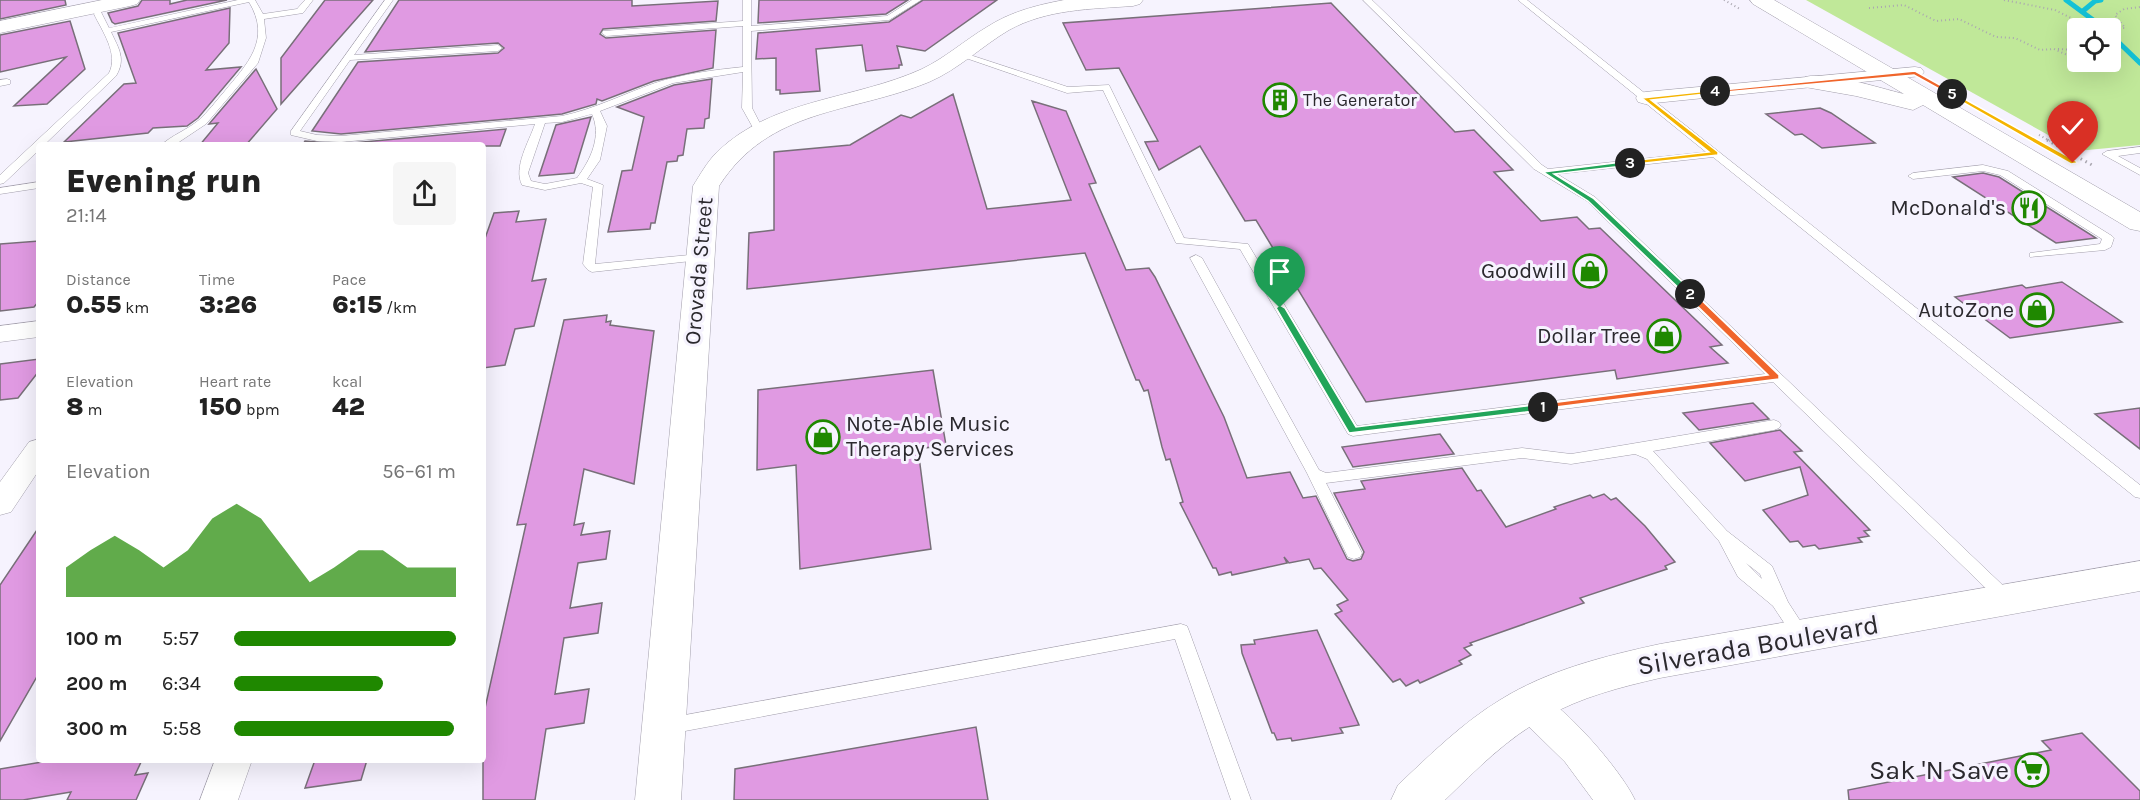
<!DOCTYPE html>
<html lang="en">
<head>
<meta charset="utf-8">
<style>
  :root { --surface:#fff; --page:#f6f6f6; --text:#222; --muted:#767676; --accent:#1f8800 }
  body { margin:0; font-family:Karla,sans-serif; background:var(--page); color:var(--text); height:100vh; display:flex; flex-direction:column; font-size:22px; white-space:nowrap }
  * { box-sizing:border-box; margin:0 }
  p { font-size:20px; color:var(--muted) }
  .icon { flex:none; width:33px; height:33px; fill:none; stroke:currentColor; stroke-width:2; stroke-linecap:round; stroke-linejoin:round }
  .map { position:relative; flex:1; overflow:hidden }
  .panel { position:absolute; left:36px; top:142px; width:450px; height:621px; display:flex; flex-direction:column; background:var(--surface); border-radius:6px; box-shadow:0 6px 24px #0002 }
  .panel>* { flex:none }
  .fabs { position:absolute; left:2067px; top:18px; display:grid; gap:12px }
  .fabs a { display:grid; place-items:center; width:54px; height:54px; border-radius:6px; background:var(--surface); box-shadow:0 6px 24px #0002; font-size:30px }
  .pin { position:absolute; display:grid; place-items:center; width:51px; height:51px; color:#fff; margin:-62px -26px; border-radius:50% 50% 50% 0; rotate:-45deg; box-shadow:0 0 6px #0007 }
  .pin .icon { rotate:45deg }
  .km { position:absolute; width:30px; height:30px; margin:-15px; border-radius:50%; background:#222; color:#fff; font-size:16px; line-height:30px; text-align:center }
  .round { display:grid; place-items:center; flex:none; width:63px; height:63px; border-radius:6px; background:var(--page) }
  .head { display:flex; align-items:center; justify-content:space-between; height:102px; padding:0 30px }
  h1 { font-size:33px; font-weight:800; line-height:45px }
  .metrics { display:grid; grid-template-columns:repeat(3,1fr); gap:9px; height:102px; padding:6px 30px }
  .metrics div { display:grid; align-content:center }
  .metrics b { font-size:26px; font-weight:800 }
  .metrics small { font-size:16px; font-weight:400 }
  .metrics p { font-size:16px }
  .chart { height:168px; padding:12px 30px }
  .chart p { display:flex; justify-content:space-between }
  .chart svg { width:100%; height:108px; margin-top:6px; fill:var(--accent); opacity:.7 }
  ul { padding:0 30px; list-style:none; font-size:20px }
  li { display:grid; grid-template-columns:96px 72px 1fr; align-items:center; height:45px }
  li i { height:15px; border-radius:8px; background:var(--accent) }
  .map>svg:first-child { display:block }
  .green { fill:#c0e899; fill-rule:evenodd }
  .lines { fill:none; stroke-linecap:round; stroke-linejoin:round }
  .stream { stroke:#14c2d7; stroke-width:5 }
  .building { fill:#e09ae2; stroke:#786f79; stroke-width:1.5 }
  .lane-casing { stroke:#a29eab; stroke-width:1 }
  .street-casing { stroke:#a29eab; stroke-width:1 }
  .secondary-casing { stroke:#a29eab; stroke-width:1 }
  .path-far1 { stroke:#aaa7b0; stroke-width:2; stroke-dasharray:1 3; stroke-linecap:butt }
  .path { stroke:#aaa7b0; stroke-width:3; stroke-dasharray:1.5 4; stroke-linecap:butt }
  .lane { fill:#fff; fill-rule:evenodd }
  .street { fill:#fff; fill-rule:evenodd }
  .secondary { fill:#fff; fill-rule:evenodd }
  .split-1 { fill:#22a559; stroke:#fff; stroke-width:1.5 }
  .split-2 { fill:#f0652b; stroke:#fff; stroke-width:1.5 }
  .split-3 { fill:#22a559; stroke:#fff; stroke-width:1.5 }
  .split-4 { fill:#f5b400; stroke:#fff; stroke-width:1.5 }
  .split-5 { fill:#f0652b; stroke:#fff; stroke-width:1.5 }
  .split-6 { fill:#f5b400; stroke:#fff; stroke-width:1.5 }
  .labels { text-anchor:middle; dominant-baseline:central; stroke-width:6; stroke-linejoin:round; paint-order:stroke }
  .far-poi-label { font-size:18px; fill:#2b292e; stroke:#f6f3fe; text-anchor:start }
  .poi-label { font-size:22px; fill:#2b292e; stroke:#f6f3fe; text-anchor:end }
  .street-label { font-size:22px; fill:#2b292e; stroke:#f6f3fe }
  .near-street-label { font-size:27px; fill:#2b292e; stroke:#f6f3fe }
  .near-poi-label { font-size:27px; fill:#2b292e; stroke:#f6f3fe; text-anchor:end }
</style>
</head>
<body>
<div class="map">
<svg width="2140" height="800" viewBox="0 0 2140 800">
  <rect width="100%" height="100%" fill="#f6f3fe"/>
  <path class="green" d="M1806,0h334v145l-63,6zM2110,28v34h-32v-34z"/>
  <g class="lines">
    <g class="stream">
      <polyline points="2066,0 2104,28"/>
      <polyline points="2083,11 2095,1 2101,0"/>
      <polyline points="2110,34 2140,63"/>
    </g>
  </g>
  <g class="building">
    <polygon points="0,0 65,0 66,5 0,19"/>
    <polygon points="142,0 170,0 170,4 187,0 227,0 115,24 112,22 108,13 138,6"/>
    <polygon points="325,0 373,0 281,104 281,58"/>
    <polygon points="399,0 632,0 632,6 718,1 716,21 603,29 600,34 606,38 716,30 713,68 654,81 602,101 597,99 596,104 562,114 341,134 312,131 358,62 498,53 504,48 498,43 365,52"/>
    <polygon points="759,0 908,0 886,14 758,23"/>
    <polygon points="923,0 997,0 925,51 897,46 902,65 899,65 899,68 866,71 862,45 816,49 820,91 780,94 780,90 776,90 776,58 756,59 758,33 889,22"/>
    <polygon points="1331,3 1455,132 1474,130 1513,170 1494,172 1541,221 1577,217 1589,229 1600,228 1722,345 1710,347 1728,363 1617,379 1615,370 1366,402 1256,220 1245,221 1200,146 1159,170 1145,142 1158,141 1119,68 1086,70 1063,23"/>
    <polygon points="230,8 229,43 206,70 241,67 198,118 187,126 153,128 148,133 64,142 124,84 136,83 118,33"/>
    <polygon points="70,21 85,69 47,104 14,106 66,57 0,72 0,35"/>
    <polygon points="256,69 277,109 245,146 199,146 218,123 209,124"/>
    <polygon points="712,79 709,118 705,119 704,128 687,129 683,155 678,156 677,161 667,162 655,223 651,223 650,229 608,232 622,171 632,170 644,117 617,107 674,85"/>
    <polygon points="953,94 987,209 1071,200 1032,101 1066,111 1096,183 1089,184 1126,270 1149,268 1155,277 1224,417 1247,478 1290,472 1303,498 1316,496 1347,559 1353,561 1361,559 1364,552 1334,493 1365,489 1361,481 1462,468 1477,491 1481,490 1506,527 1556,509 1554,507 1590,495 1593,498 1604,494 1611,500 1616,498 1645,526 1675,562 1665,566 1667,569 1580,598 1584,603 1470,643 1472,645 1464,648 1471,655 1459,661 1462,664 1420,683 1418,680 1406,686 1400,679 1393,682 1335,614 1342,611 1337,605 1348,600 1321,568 1314,569 1309,559 1289,563 1284,557 1287,563 1232,575 1231,572 1219,575 1216,568 1213,568 1180,503 1183,502 1170,459 1166,460 1162,447 1148,390 1144,391 1139,380 1136,380 1085,253 747,289 749,233 774,230 774,152 850,145 901,115 911,118"/>
    <polygon points="1820,108 1831,113 1875,143 1822,148 1802,134 1795,135 1766,114"/>
    <polygon points="591,117 574,173 539,176 556,125"/>
    <polygon points="506,129 500,146 302,146 305,141 341,144"/>
    <polygon points="1983,173 1999,177 2096,238 2056,243 1953,177"/>
    <polygon points="519,211 516,222 546,219 532,281 546,279 534,326 515,329 505,365 483,368 483,244 494,213"/>
    <polygon points="39,241 39,301 34,307 0,311 0,244"/>
    <polygon points="2062,282 2122,322 2010,338 1955,297 2022,285 2026,288"/>
    <polygon points="607,315 606,322 611,321 610,325 654,331 634,484 584,469 574,525 584,523 581,535 610,531 606,559 578,563 570,608 602,603 598,633 564,638 555,694 589,689 584,723 546,729 535,800 483,800 483,717 526,524 517,525 564,320"/>
    <polygon points="39,359 39,371 18,398 0,400 0,364"/>
    <polygon points="933,370 946,445 918,449 931,549 800,569 796,465 757,470 758,390"/>
    <polygon points="1753,403 1769,419 1699,430 1683,413"/>
    <polygon points="2140,408 2140,449 2095,414"/>
    <polygon points="1780,430 1802,451 1794,452 1870,530 1864,531 1869,536 1858,538 1862,542 1819,549 1815,545 1803,547 1798,541 1790,542 1763,510 1808,495 1800,467 1745,481 1710,443"/>
    <polygon points="1440,434 1454,454 1353,467 1342,447"/>
    <polygon points="39,527 39,673 0,741 0,585"/>
    <polygon points="1317,630 1359,725 1340,728 1343,733 1292,741 1291,738 1277,740 1274,733 1272,733 1242,653 1241,645 1255,644 1254,640"/>
    <polygon points="976,727 988,800 734,800 735,769"/>
    <polygon points="2082,733 2140,791 2140,800 1849,800 1848,790 2051,750 2042,741"/>
    <polygon points="54,760 142,760 135,775 148,773 136,800 67,800 71,792 23,800 0,800 0,769"/>
    <polygon points="315,760 367,760 361,780 305,788"/>
  </g>
  <g class="lines">
    <defs>
      <g id="lane">
        <path d="M238,0h17l8,14 34,-5 8,-9h8l-10,13 -39,6 2,19 -8,25 -52,61 -33,22h-13c12,-11 27,-16 39,-26 9,-8 17,-19 25,-28 23,-28 48,-52 25,-90l-138,30c8,17 15,27 5,44l-73,70h-4v4l-35,33 -4,1v-9l109,-102c10,-19 -7,-42 -15,-59l1,-2h6l8,16z"/>
        <path d="M385,0h8l-39,55 144,-10 4,3 -4,3 -148,9 -50,71 17,4 24,1 221,-20c32,-7 62,-22 93,-33 28,-9 58,-13 88,-16v-41l-137,10 -4,-3 1,-2 140,-10v-21h8v26l136,-10 25,-16h9l-32,20 -138,11 1,77 12,23 -2,2h-6l-14,-25 1,-36 -70,11 -73,28 7,15 -7,34 -13,19 16,6 -8,79 105,-10 6,3 -6,3 -108,12 -4,-2 -5,-6 10,-77 -12,-4 -36,7 -23,-5c-9,-18 7,-43 13,-61l-194,18 -24,-1 -26,-6v-4zM592,114c10,22 -1,45 -15,64l-32,6 -14,-3 -3,-8 17,-50 17,-1z"/>
        <polygon points="1363,0 1372,0 1542,165 1548,169 1706,152 1518,0 1527,0 2140,485 2140,498 2135,497 1713,157 1557,174 1595,197 2012,594 2014,598 2012,602 2006,604 2000,602 1773,382 1353,436 1348,434 1240,249 1176,243 1103,90 1067,93 957,55 964,53 1068,87 1109,85 1184,238 1248,244 1357,426 1765,374 1587,201 1534,169"/>
        <polygon points="7,79 10,80 10,84 0,86 0,80"/>
        <polygon points="2140,147 2140,153 2118,156 2140,168 2140,175 2102,154 2107,151"/>
        <polygon points="1983,165 2008,171 2112,236 2114,238 2111,247 2105,250 2030,257 2030,253 2100,244 2102,239 2000,175 1983,171 1913,179 1908,176 1913,173"/>
        <polygon points="39,182 39,188 0,194 0,188"/>
        <path d="M1196,255l6,3 117,212 7,3 196,-25 49,6 203,-34 5,2 2,3 -2,3 -5,2 -121,21 74,80 45,35 16,36 22,34 -2,5 -6,2 -6,-2 -23,-35 -35,-29 -19,-36 -72,-82 -12,-5 -64,10 -49,-6 -196,25 36,70 -2,4 -6,2 -6,-2 -41,-84 -117,-215zM1746,563l14,11 2,5z"/>
        <polygon points="1181,624 1187,626 1189,631 1251,800 1231,800 1175,639 669,734 663,731 660,726 663,721 669,718"/>
      </g>
      <g id="street">
        <polygon points="1915,67 1921,68 1924,72 1921,76 1645,104 1638,102 1636,98 1638,94 1645,92"/>
        <polygon points="39,321 39,337 0,342 0,326"/>
        <polygon points="39,439 39,470 11,512 0,515 0,482 29,442"/>
        <path d="M1530,689c31,11 91,81 105,111h-42l-28,-38 -48,-47 -5,-11 5,-11z"/>
        <polygon points="215,760 252,760 238,800 200,800"/>
      </g>
      <g id="secondary">
        <polygon points="102,0 140,0 137,4 130,6 0,33 0,21"/>
        <path d="M1064,0h79l-3,4 -7,2c-42,3 -86,3 -124,24 -27,16 -50,39 -80,52 -78,32 -159,25 -210,104l-38,614h-46l58,-614c7,-11 14,-24 24,-34 56,-54 137,-52 205,-83 23,-11 43,-29 65,-42 23,-15 50,-22 77,-27z"/>
        <path d="M1750,0h24l366,212v19l-10,-2 -207,-124 -10,5 -57,-14 -51,-9 -3,-5 3,-5c23,-6 74,11 99,17l-151,-90z"/>
        <path d="M2140,561v30l-480,87c-39,9 -79,19 -114,39 -39,21 -70,53 -101,83h-54l7,-15c32,-30 64,-62 102,-85 48,-30 105,-44 160,-56z"/>
      </g>
    </defs>
    <use href="#lane" class="lane-casing"/>
    <use href="#street" class="street-casing"/>
    <use href="#secondary" class="secondary-casing"/>
    <g class="path-far1">
      <polyline points="1724,0 1740,9"/>
      <polyline points="2004,0 2055,10 2087,26 2125,28 2115,15 2124,9 2140,7"/>
      <polyline points="1869,8 1904,5 1936,21 1959,19 1996,37 2015,38 2040,50 2054,49 2078,60"/>
      <polyline points="2058,49 2078,50"/>
      <polyline points="2110,49 2115,53 2110,53"/>
      <polyline points="2086,62 2100,68 2097,69"/>
      <polyline points="2039,135 2050,141"/>
    </g>
    <polyline class="path" points="2047,140 2092,165"/>
    <use href="#lane" class="lane"/>
    <use href="#street" class="street"/>
    <use href="#secondary" class="secondary"/>
  </g>
  <polygon class="split-1" points="1280,305 1285,308 1356,427 1543,404 1548,407 1543,410 1349,433 1276,308"/>
  <polygon class="split-2" points="1687,292 1693,292 1779,375 1779,379 1540,409 1538,407 1543,404 1768,375 1687,296"/>
  <polygon class="split-3" points="1630,161 1632,165 1554,174 1593,198 1693,292 1693,296 1687,296 1588,201 1543,172"/>
  <polygon class="split-4" points="1717,90 1715,93 1651,100 1718,152 1718,155 1627,165 1630,161 1709,152 1642,98"/>
  <polygon class="split-5" points="1915,71 1956,94 1950,95 1914,75 1715,93 1712,91"/>
  <polygon class="split-6" points="1952,92 2076,161 2077,163 2071,164 1950,95"/>
  <defs>
    <symbol id="building-ring" viewBox="-11 -11 22 22"><circle r="9.5" fill="#f6f3fe" stroke="#1f8800" stroke-width="1.5"/><path d="M-4-6H4V6H1V3H-1V6H-4ZM-2.5-4.3h1.7v1.8h-1.7ZM.8-4.3h1.7v1.8H.8ZM-2.5-1h1.7V.8h-1.7ZM.8-1h1.7V.8H.8Z" fill="#1f8800"/></symbol>
    <symbol id="restaurant-ring" viewBox="-11 -11 22 22"><circle r="9.5" fill="#f6f3fe" stroke="#1f8800" stroke-width="1.5"/><path d="M-5-6h1v4h1v-4h1v4h1v-4h1v5L-1.5 .5V6h-2V.5L-5-1ZM5-6V6H3V1.5H1.5Q1.5-4 5-6Z" fill="#1f8800"/></symbol>
    <symbol id="shop-ring" viewBox="-11 -11 22 22"><circle r="9.5" fill="#f6f3fe" stroke="#1f8800" stroke-width="1.5"/><path d="M-5-2.5h2.3a2.7 3.5 0 0 1 5.4 0H5L5.5 6h-11ZM-1.5-2.5h3a1.5 2.3 0 0 0-3 0Z" fill="#1f8800"/></symbol>
    <symbol id="supermarket-ring" viewBox="-11 -11 22 22"><circle r="9.5" fill="#f6f3fe" stroke="#1f8800" stroke-width="1.5"/><path d="M-6-5.5h2.5l.6 2H6L4.5 2H-2.5L-4.4-4H-6ZM-1.5 3.2a1.3 1.3 0 1 0 .1 0ZM3 3.2a1.3 1.3 0 1 0 .1 0Z" fill="#1f8800"/></symbol>
  </defs>
  <g fill-rule="evenodd">
    <use href="#building-ring" x="1261" y="81" width="38" height="38"/>
    <use href="#restaurant-ring" x="2010" y="189" width="38" height="38"/>
    <use href="#shop-ring" x="1571" y="252" width="38" height="38"/>
    <use href="#shop-ring" x="2018" y="291" width="38" height="38"/>
    <use href="#shop-ring" x="1645" y="317" width="38" height="38"/>
    <use href="#shop-ring" x="804" y="418" width="38" height="38"/>
    <use href="#supermarket-ring" x="2013" y="751" width="38" height="38"/>
  </g>
  <g class="labels">
    <g class="far-poi-label">
      <text x="1303" y="100">The Generator</text>
    </g>
    <g class="poi-label">
      <text x="2006" y="208">McDonald's</text>
      <text x="1567" y="271">Goodwill</text>
      <text x="2014" y="310">AutoZone</text>
      <text x="1641" y="336">Dollar Tree</text>
      <text x="846" y="424" text-anchor="start">Note-Able Music<tspan x="846" dy="25">Therapy Services</tspan></text>
    </g>
    <g class="street-label">
      <text transform="translate(699 271) rotate(-85)">Orovada Street</text>
    </g>
    <g class="near-street-label">
      <text transform="translate(1758 645) rotate(-10)">Silverada Boulevard</text>
    </g>
    <g class="near-poi-label">
      <text x="2009" y="770">Sak 'N Save</text>
    </g>
  </g>
</svg>
<div class="fabs">
<a><svg class="icon" aria-label="locate" viewBox="0 0 24 24"><circle cx="12" cy="12" r="6"/><path d="M12 2v4M12 18v4M2 12h4M18 12h4"/></svg></a>
</div>
<div class="pin" style="left:1280px;top:308px;background:#1e9e55"><svg class="icon" aria-label="arrive" viewBox="0 0 24 24"><path d="M6 21V4h12l-3 4 3 4H6"/></svg></div>
<div class="pin" style="left:2073px;top:163px;background:#d93025"><svg class="icon" aria-label="check" viewBox="0 0 24 24"><path d="M5 12l5 5 9-10"/></svg></div>
<b class="km" style="left:1543px;top:407px">1</b>
<b class="km" style="left:1690px;top:294px">2</b>
<b class="km" style="left:1630px;top:163px">3</b>
<b class="km" style="left:1715px;top:91px">4</b>
<b class="km" style="left:1952px;top:94px">5</b>
<section class="panel">
<div class="head"><div><h1>Evening run</h1><p>21:14</p></div><a class="round"><svg class="icon" aria-label="share" viewBox="0 0 24 24"><path d="M12 15V3M7 8l5-5 5 5M5 13v7h14v-7"/></svg></a></div>
<div class="metrics">
<div><p>Distance</p><b>0.55<small> km</small></b></div>
<div><p>Time</p><b>3:26</b></div>
<div><p>Pace</p><b>6:15<small> /km</small></b></div>
</div>
<div class="metrics">
<div><p>Elevation</p><b>8<small> m</small></b></div>
<div><p>Heart rate</p><b>150<small> bpm</small></b></div>
<div><p>kcal</p><b>42</b></div>
</div>
<div class="chart"><p><span>Elevation</span>56–61 m</p>
<svg viewBox="0 0 160 44" preserveAspectRatio="none"><path d="M0 44V32L10 25L20 19L30 25L40 32L50 25L60 12L70 6L80 12L90 25L100 38L110 32L120 25L130 25L140 32L150 32L160 32V44z"/></svg>
</div>
<ul>
<li><b>100 m</b>5:57<i style="width:100%"></i></li>
<li><b>200 m</b>6:34<i style="width:67%"></i></li>
<li><b>300 m</b>5:58<i style="width:99%"></i></li>
</ul>
</section>
</div>
</body>
</html>
